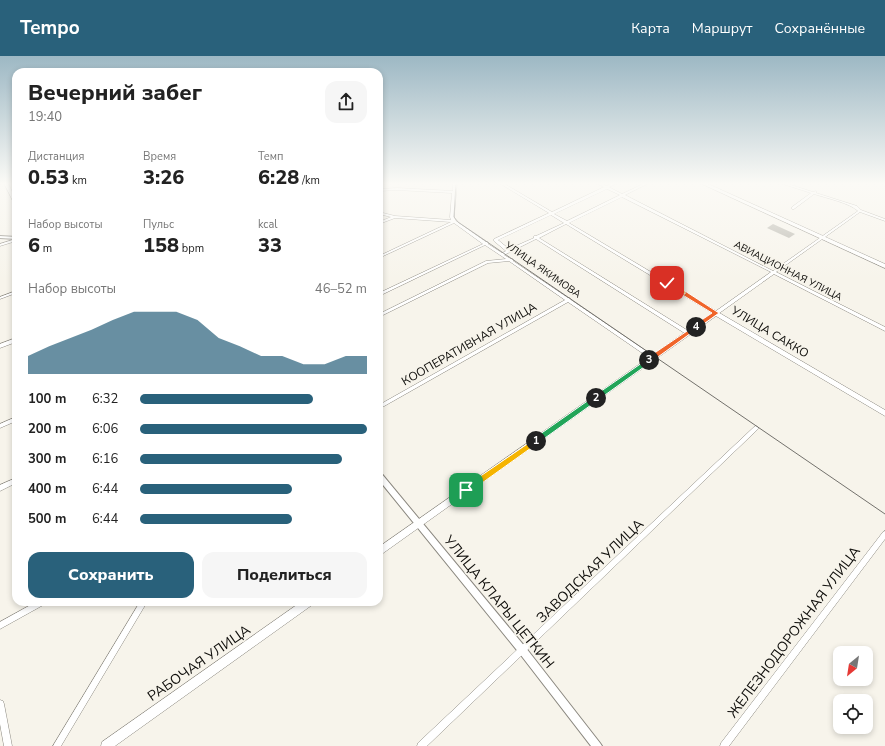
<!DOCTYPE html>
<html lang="ru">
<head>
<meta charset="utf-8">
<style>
  :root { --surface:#fff; --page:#f6f6f6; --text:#222; --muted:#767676; --accent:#29617b }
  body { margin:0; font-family:"Nunito Sans",sans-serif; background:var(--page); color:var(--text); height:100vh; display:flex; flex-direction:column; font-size:15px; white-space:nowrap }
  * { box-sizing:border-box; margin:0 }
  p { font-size:13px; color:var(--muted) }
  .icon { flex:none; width:22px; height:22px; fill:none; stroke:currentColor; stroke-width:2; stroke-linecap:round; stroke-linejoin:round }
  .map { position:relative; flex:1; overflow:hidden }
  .details { position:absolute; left:12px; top:12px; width:371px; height:538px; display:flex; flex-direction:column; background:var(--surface); border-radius:12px; box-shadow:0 2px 6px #0003 }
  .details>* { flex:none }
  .needle { width:26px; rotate:210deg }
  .tools { position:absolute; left:833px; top:590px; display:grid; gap:8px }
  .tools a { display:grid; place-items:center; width:40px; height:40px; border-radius:8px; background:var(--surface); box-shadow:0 2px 6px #0003; font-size:20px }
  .pin { position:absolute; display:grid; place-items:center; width:34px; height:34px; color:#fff; margin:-17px; border-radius:8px; box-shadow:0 2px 6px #0006 }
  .km { position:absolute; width:20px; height:20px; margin:-10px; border-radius:50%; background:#222; color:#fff; font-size:11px; line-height:20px; text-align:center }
  .round { display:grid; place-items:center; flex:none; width:42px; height:42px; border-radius:12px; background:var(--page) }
  .head { display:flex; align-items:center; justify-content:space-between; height:68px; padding:0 16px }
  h1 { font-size:22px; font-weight:800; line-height:30px }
  .metrics { display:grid; grid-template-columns:repeat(3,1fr); gap:6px; height:68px; padding:4px 16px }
  .metrics div { display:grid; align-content:center }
  .metrics b { font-size:20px; font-weight:800 }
  .metrics small { font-size:11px; font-weight:400 }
  .metrics p { font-size:11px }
  .chart { height:112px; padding:8px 16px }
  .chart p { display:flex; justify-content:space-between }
  .chart svg { width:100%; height:72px; margin-top:4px; fill:var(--accent); opacity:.7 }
  .button { display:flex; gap:8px; margin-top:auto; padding:8px 16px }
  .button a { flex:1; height:46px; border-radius:12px; background:var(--accent); color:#fff; font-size:16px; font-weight:800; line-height:46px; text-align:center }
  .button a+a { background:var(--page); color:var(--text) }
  ul { padding:0 16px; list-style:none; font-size:13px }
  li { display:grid; grid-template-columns:64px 48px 1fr; align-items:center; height:30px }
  li i { height:10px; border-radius:5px; background:var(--accent) }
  header { display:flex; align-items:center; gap:24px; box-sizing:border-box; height:56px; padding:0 20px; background:var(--accent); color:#fff }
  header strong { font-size:19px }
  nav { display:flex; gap:22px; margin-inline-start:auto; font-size:14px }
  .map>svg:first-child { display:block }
  .building { fill:#b7b5ac }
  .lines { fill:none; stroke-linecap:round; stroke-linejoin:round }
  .minor-casing { stroke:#8a877f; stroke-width:1 }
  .tertiary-casing { stroke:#8a877f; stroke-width:2 }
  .secondary-casing { stroke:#8a877f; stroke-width:1 }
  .minor { fill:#fff; fill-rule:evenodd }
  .tertiary { fill:#fff; fill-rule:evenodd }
  .secondary { fill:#fff; fill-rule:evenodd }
  .tram { stroke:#73716c; stroke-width:1 }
  .split-1 { fill:#f5b400; stroke:#fff }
  .split-2 { fill:#22a559; stroke:#fff }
  .split-3 { fill:#22a559; stroke:#fff }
  .split-4 { fill:#f0652b; stroke:#fff }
  .split-5 { fill:#f0652b; stroke:#fff }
  .split-6 { fill:#f5b400; stroke:#fff }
  .labels { text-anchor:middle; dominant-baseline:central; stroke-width:3.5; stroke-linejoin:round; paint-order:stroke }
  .far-street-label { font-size:10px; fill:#0e0d0a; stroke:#f7f4eb }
  .street-label { font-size:12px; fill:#0e0d0a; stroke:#f7f4eb }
  .near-street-label { font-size:14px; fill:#0e0d0a; stroke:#f7f4eb }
</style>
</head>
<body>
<header>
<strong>Tempo</strong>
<nav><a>Карта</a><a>Маршрут</a><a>Сохранённые</a></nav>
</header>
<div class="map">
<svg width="885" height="690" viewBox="0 0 885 690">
  <rect width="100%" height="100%" fill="#f7f4eb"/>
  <polygon class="building" points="773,168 795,178 789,182 767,172"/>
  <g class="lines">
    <defs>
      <g id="minor">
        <polygon points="4,127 8,127 16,144 16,148 14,147"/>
        <polygon points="382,127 387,127 385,128"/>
        <path d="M453,127h4l-3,34 2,4 30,21h2v2l14,9 4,-2 -12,-10v-2l55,-26 -50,-30h4l49,29 52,-25 -8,-4h4l7,3 6,-3h5l-9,4 13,7 23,-11h4l-24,12 148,76 85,-60c-8,-8 -32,-13 -44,-17l-20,15h-2v-2l19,-14 -31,-10h5l28,9 3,-1v2l41,13 4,4 24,9v2l-25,-9 -84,60 109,55v4l-111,-57 -56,40h-4l-148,-90 -27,14 151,94v2h-4l-150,-95 -32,16 7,4h2v2l55,37h2l1,2 84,57v2h-4l-83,-57 -189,107v-4l186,-105 -56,-39 -21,2 -109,54v-3l107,-53 20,-2 -21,-14 -106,51v-3l104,-49 -29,-21 -75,35v-2l72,-34 -56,-4 -16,6v-2l12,-5 -12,-3v-2l16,4 56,4 -1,-3 2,-24 -55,-3 -18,1v-2l18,-1 56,3zM607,133l13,6 -53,26 -13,-7zM622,141l149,75 -55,39 -147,-88zM551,159l13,8 -28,13h-2v2l-25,11 -11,-9z"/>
        <polygon points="16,183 16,185 0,190 0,188"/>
        <polygon points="16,235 16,237 0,243 0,241"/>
        <polygon points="16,282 16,286 0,292 0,288"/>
        <polygon points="16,361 16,365 0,372 0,368"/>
        <polygon points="756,370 758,371 759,372 758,373 427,690 417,690 418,687 754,371"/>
        <polygon points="16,422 16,427 0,435 0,429"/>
        <polygon points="885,475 885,483 729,690 720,690 721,687 883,476"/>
        <polygon points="36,546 46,546 45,548 0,573 0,566"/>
        <polygon points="140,546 147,546 61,690 53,690"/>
        <polygon points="0,644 3,645 4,648 12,690 4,690 0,668"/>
      </g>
      <g id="tertiary">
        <polygon points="0,180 16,181 16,183 0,182"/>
        <polygon points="379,416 381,417 526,592 600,687 602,690 591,690 520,598 379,424"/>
      </g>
      <g id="secondary">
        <polygon points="700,127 706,127 885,208 885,212"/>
        <polygon points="716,255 885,354 885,360 716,260 379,500 379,491"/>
        <polygon points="301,546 314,546 312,549 115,690 101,690 102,686"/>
      </g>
    </defs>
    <use href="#minor" class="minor-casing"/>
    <use href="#tertiary" class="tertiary-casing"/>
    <use href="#secondary" class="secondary-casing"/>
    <use href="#minor" class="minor"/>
    <use href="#tertiary" class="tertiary"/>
    <use href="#secondary" class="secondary"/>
    <polyline class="tram" points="456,127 454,161 458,166 885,458"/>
  </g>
  <linearGradient id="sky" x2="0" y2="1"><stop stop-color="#9db8c4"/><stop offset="0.57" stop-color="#fbfaf6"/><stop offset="1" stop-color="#fbfaf6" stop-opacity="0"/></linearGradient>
  <rect width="885" height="224" fill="url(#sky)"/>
  <polygon class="split-1" points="536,382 539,385 538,387 468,437 463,437 463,432"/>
  <polygon class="split-2" points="596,339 598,340 598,344 538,387 533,387 533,383"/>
  <polygon class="split-3" points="649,302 651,302 651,306 598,344 594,344 594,340"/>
  <polygon class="split-4" points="696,269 699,271 698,272 651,306 647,306 647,302"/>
  <polygon class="split-5" points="681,235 685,235 719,257 698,272 694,272 694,269 712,257 681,238"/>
  <polygon class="split-6" points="667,225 685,235 685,238 681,238 665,228"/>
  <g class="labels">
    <g class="far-street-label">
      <text transform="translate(543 214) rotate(35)">УЛИЦА ЯКИМОВА</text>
      <text transform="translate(788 215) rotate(27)">АВИАЦИОННАЯ УЛИЦА</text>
    </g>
    <g class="street-label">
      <text transform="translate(770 276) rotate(31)">УЛИЦА САККО</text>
      <text transform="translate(469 288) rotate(-30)">КООПЕРАТИВНАЯ УЛИЦА</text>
    </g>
    <g class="near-street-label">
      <text transform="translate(590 515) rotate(-44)">ЗАВОДСКАЯ УЛИЦА</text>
      <text transform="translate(499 546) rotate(51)">УЛИЦА КЛАРЫ ЦЕТКИН</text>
      <text transform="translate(794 576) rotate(-53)">ЖЕЛЕЗНОДОРОЖНАЯ УЛИЦА</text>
      <text transform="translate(199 607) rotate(-35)">РАБОЧАЯ УЛИЦА</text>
    </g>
  </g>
</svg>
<div class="tools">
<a><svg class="needle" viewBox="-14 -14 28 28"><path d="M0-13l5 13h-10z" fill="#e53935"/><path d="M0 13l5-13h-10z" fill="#767676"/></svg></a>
<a><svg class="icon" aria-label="locate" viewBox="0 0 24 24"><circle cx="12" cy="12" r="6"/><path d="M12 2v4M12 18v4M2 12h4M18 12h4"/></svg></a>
</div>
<div class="pin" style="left:466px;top:434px;background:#1e9e55"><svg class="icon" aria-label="arrive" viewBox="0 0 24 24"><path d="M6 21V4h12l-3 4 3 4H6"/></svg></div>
<div class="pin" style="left:667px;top:227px;background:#d93025"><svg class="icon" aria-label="check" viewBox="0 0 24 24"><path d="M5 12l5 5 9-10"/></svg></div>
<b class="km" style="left:536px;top:385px">1</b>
<b class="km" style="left:596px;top:342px">2</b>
<b class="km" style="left:649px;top:304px">3</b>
<b class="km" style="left:696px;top:271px">4</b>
<section class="details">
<div class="head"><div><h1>Вечерний забег</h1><p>19:40</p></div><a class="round"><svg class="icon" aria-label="share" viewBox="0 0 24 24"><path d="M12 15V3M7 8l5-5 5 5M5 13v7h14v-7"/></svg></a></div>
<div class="metrics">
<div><p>Дистанция</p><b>0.53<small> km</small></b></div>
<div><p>Время</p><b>3:26</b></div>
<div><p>Темп</p><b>6:28<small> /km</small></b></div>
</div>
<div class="metrics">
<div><p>Набор высоты</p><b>6<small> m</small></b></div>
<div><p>Пульс</p><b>158<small> bpm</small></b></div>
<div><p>kcal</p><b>33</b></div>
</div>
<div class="chart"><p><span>Набор высоты</span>46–52 m</p>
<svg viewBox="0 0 160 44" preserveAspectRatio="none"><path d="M0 44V33L10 27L20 22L30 17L40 11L50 6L60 6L70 6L80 11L90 22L100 27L110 33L120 33L130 38L140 38L150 33L160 33V44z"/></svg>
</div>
<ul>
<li><b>100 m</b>6:32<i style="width:76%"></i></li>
<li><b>200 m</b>6:06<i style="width:100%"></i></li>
<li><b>300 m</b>6:16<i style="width:89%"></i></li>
<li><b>400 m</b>6:44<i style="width:67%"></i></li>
<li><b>500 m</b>6:44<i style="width:67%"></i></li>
</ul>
<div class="button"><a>Сохранить</a><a>Поделиться</a></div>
</section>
</div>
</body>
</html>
